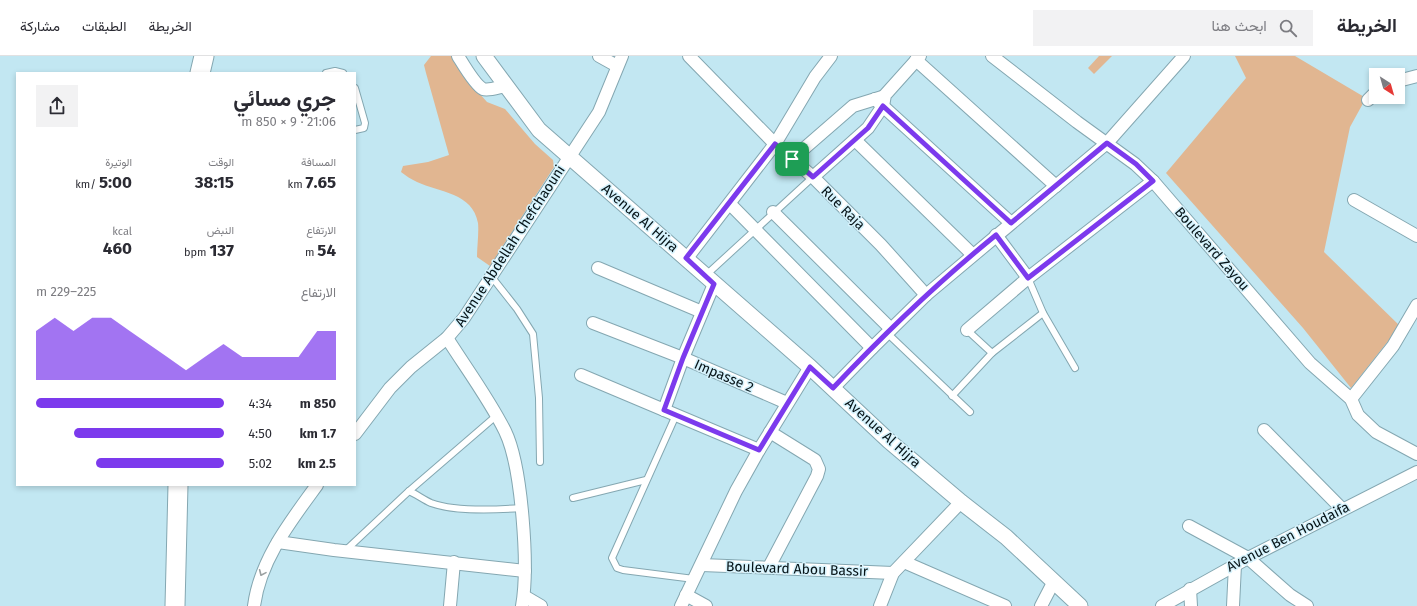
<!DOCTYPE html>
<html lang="ar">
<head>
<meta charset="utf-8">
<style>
  :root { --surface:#fff; --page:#f2f2f3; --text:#2b2b33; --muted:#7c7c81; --line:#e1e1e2; --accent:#7c3aed }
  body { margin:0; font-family:"Fira Sans",Vazirmatn,sans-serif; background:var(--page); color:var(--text); direction:rtl; height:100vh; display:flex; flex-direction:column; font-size:15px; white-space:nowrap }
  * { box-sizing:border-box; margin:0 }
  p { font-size:13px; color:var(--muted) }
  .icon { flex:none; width:22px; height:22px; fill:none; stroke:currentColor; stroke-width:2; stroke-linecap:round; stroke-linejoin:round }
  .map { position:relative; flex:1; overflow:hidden; direction:ltr }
  .details { position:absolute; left:16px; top:16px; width:340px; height:414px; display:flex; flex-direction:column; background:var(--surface); border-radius:0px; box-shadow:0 2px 6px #0003; direction:rtl }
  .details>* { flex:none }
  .needle { width:26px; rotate:143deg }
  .controls { position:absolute; left:1369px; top:12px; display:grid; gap:8px }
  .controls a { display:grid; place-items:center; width:36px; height:36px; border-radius:0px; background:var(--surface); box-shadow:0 2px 6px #0003; font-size:20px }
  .pin { position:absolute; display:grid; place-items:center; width:34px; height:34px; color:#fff; margin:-17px; border-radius:8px; box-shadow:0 2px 6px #0006 }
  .round { display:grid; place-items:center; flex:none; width:42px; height:42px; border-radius:0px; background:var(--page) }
  .head { display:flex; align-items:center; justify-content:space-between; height:68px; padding:0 20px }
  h1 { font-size:22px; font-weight:700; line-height:30px }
  .metrics { display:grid; grid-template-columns:repeat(3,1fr); gap:6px; height:68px; padding:4px 20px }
  .metrics div { display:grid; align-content:center }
  .metrics b { font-size:17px; font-weight:700 }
  .metrics small { font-size:11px; font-weight:400 }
  .metrics p { font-size:11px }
  .chart { height:112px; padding:8px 20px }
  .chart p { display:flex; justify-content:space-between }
  .chart svg { width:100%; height:72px; margin-top:4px; fill:var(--accent); opacity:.7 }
  ul { padding:0 20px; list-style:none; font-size:13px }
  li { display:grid; grid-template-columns:64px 48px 1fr; align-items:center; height:30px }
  li i { height:10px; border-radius:5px; background:var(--accent) }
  header { display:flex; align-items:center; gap:24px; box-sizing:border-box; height:56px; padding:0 20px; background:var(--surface); border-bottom:1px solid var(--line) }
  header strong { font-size:19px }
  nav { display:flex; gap:22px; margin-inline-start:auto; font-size:14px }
  .search { width:280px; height:36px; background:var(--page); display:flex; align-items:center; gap:10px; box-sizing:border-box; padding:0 14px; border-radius:0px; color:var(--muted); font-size:15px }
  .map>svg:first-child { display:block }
  .green { fill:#e1b691 }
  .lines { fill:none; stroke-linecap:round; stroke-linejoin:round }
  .service-casing { stroke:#84a7b1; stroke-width:8 }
  .minor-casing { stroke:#84a7b1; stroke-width:14 }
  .tertiary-casing { stroke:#84a7b1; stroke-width:17 }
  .primary-casing { stroke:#84a7b1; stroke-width:21 }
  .service { stroke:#fff; stroke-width:6 }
  .minor { stroke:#fff; stroke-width:12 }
  .tertiary { stroke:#fff; stroke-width:15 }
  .primary { stroke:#fff; stroke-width:19 }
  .oneway { stroke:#9ba1a2 }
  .route-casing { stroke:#fff; stroke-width:8 }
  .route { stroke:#7c3aed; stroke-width:5 }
  .labels { text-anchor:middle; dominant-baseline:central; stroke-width:3; stroke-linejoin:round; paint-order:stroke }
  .street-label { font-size:14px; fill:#061317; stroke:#d5f2fc }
</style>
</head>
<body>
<header>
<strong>الخريطة</strong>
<div class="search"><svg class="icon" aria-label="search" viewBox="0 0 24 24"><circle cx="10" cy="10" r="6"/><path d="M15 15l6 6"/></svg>ابحث هنا</div>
<nav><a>الخريطة</a><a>الطبقات</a><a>مشاركة</a></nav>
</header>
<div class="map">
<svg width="1417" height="550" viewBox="0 0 1417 550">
  <rect width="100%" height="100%" fill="#c2e7f2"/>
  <g class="green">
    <path d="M431,0h25l23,37 8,9 18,7 30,35 18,16 1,7 -64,99 -13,-9c0,-10 2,-25 1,-34 -5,-30 -39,-31 -61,-41 -6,-3 -11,-6 -16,-10l2,-6 25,-4 21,-7 -23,-82 -2,-8z"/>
    <polygon points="1099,0 1112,0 1094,18 1088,12"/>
    <polygon points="1235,0 1295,0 1366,42 1350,71 1324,196 1400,270 1351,332 1303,272 1166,117 1246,22"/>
  </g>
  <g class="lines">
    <defs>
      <g id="service">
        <polyline points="326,17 335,15 343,17"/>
        <polyline points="355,32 365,67 364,72 355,74"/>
        <polyline points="491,220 517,253 533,278 539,342 540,406"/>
        <polyline points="705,220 813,121"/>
        <polyline points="1028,222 1043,257 1075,312"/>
        <polyline points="967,274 992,297"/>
        <polyline points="887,277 970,356"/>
        <polyline points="952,340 992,297 1043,257"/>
        <polyline points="676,359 612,502 617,512 623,514 694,523"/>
        <path d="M409,435c7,3 15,9 22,12 25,9 64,7 90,5"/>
        <polyline points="573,442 646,424"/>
        <polyline points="345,495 409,435 496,360"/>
      </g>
      <g id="minor">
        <path d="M458,0c5,8 17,29 25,33 6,2 16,-2 22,-3"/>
        <polyline points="599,0 617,10"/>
        <polyline points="689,0 775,88 813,121 881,189 926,239"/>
        <polyline points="992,0 1077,66 1135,108 1153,125 1310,307 1351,343 1358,359 1376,376 1417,398"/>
        <polyline points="916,4 1056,130"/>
        <polyline points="1398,25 1417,20"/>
        <polyline points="875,43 1011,167"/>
        <polyline points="1368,44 1376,36"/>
        <polyline points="855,84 972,198"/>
        <polyline points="792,103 853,50 882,41"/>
        <polyline points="813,121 868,72 883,50 885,39 920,0"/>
        <polyline points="1354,144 1417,180"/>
        <polyline points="730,148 872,292"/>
        <polyline points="773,156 891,273"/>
        <polyline points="996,179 1028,222"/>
        <polyline points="687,202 775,88 815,21 831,0"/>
        <polyline points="598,212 702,256"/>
        <polyline points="593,267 683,302 787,347"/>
        <polyline points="967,274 1028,222 1153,125"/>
        <path d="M447,282c19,30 42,61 58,93 17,35 24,136 17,175"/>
        <polyline points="581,319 759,394"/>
        <polyline points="833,332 872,292 926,239 1107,87 1184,0"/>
        <polyline points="1351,343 1393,290 1417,249"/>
        <polyline points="664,354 683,302 714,228"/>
        <polyline points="1264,374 1342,453"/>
        <polyline points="355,378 390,332 411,311 447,282 464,262 599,56 622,0"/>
        <polyline points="1189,470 1248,502 1290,539 1307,550"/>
        <polyline points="278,486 334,494 525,515"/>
        <polyline points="904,506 1005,550"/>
        <polyline points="702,509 893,517"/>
        <polyline points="769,511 817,420 819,413 815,404 770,376"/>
        <polyline points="1190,533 1191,550"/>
        <polyline points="686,539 706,550"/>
        <polyline points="524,540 541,550"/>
        <path d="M254,550c6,-46 36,-84 63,-121"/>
        <polyline points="450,550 454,506"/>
        <polyline points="681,550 736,435 759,394 810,311"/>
        <polyline points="880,550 893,517 961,446"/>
        <polyline points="1041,550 1054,525"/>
        <polyline points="1162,550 1248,502 1417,416"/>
        <polyline points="1233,550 1235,509"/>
      </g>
      <polyline id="tertiary" points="484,0 539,74 810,311 889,385 961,446 1006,481 1080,550"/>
      <g id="primary">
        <polyline points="200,17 204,0"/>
        <polyline points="175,550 178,429"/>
      </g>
    </defs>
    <use href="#service" class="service-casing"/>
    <use href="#minor" class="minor-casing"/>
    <use href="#tertiary" class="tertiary-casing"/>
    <use href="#primary" class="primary-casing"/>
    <use href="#service" class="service"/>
    <use href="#minor" class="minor"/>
    <use href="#tertiary" class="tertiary"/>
    <use href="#primary" class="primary"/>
  </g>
  <defs><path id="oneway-chevron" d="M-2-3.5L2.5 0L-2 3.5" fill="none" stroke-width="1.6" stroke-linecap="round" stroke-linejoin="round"/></defs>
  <use class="oneway" href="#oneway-chevron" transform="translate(262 517) rotate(114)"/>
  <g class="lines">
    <defs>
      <path id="route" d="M883,50l128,117 96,-80 29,21 17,17 -125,97 -32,-43c-58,47 -112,99 -163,153l-23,-21 -51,83 -95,-40 19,-52 31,-74 -28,-26 89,-114 38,33 55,-49z"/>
    </defs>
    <use href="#route" class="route-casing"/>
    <use href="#route" class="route"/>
  </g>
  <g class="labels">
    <g class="street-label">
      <text transform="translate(843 152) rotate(45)">Rue Raja</text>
      <text transform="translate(640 162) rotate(41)">Avenue Al Hijra</text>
      <text transform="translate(510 190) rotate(-57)">Avenue Abdellah Chefchaouni</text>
      <text transform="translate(1212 193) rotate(49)">Boulevard Zayou</text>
      <text transform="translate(724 320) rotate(23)">Impasse 2</text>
      <text transform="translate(883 377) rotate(42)">Avenue Al Hijra</text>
      <text transform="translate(1288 481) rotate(-27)">Avenue Ben Houdaifa</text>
      <text transform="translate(797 513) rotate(2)">Boulevard Abou Bassir</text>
    </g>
  </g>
</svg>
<div class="controls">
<a><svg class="needle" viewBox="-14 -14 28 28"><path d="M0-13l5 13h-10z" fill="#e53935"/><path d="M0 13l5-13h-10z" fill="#7c7c81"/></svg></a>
</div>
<div class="pin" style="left:792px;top:103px;background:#1e9e55"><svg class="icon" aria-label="arrive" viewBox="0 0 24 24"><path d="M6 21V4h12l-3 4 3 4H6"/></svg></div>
<section class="details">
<div class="head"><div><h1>جري مسائي</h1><p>21:06 · 9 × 850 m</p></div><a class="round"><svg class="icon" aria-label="share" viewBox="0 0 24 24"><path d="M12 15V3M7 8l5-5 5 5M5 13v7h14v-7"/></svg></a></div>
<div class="metrics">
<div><p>المسافة</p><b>7.65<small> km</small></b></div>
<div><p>الوقت</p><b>38:15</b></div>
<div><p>الوتيرة</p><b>5:00<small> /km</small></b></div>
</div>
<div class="metrics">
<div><p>الارتفاع</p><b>54<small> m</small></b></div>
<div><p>النبض</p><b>137<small> bpm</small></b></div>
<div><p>kcal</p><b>460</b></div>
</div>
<div class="chart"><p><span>الارتفاع</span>225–229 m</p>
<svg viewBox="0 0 160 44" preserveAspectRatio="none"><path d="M0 44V14L10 6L20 14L30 6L40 6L50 14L60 22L70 30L80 38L90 30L100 22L110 30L120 30L130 30L140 30L150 14L160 14V44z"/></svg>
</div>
<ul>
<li><b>850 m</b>4:34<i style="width:100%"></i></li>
<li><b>1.7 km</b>4:50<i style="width:80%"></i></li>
<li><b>2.5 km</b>5:02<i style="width:68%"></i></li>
</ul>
</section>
</div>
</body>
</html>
